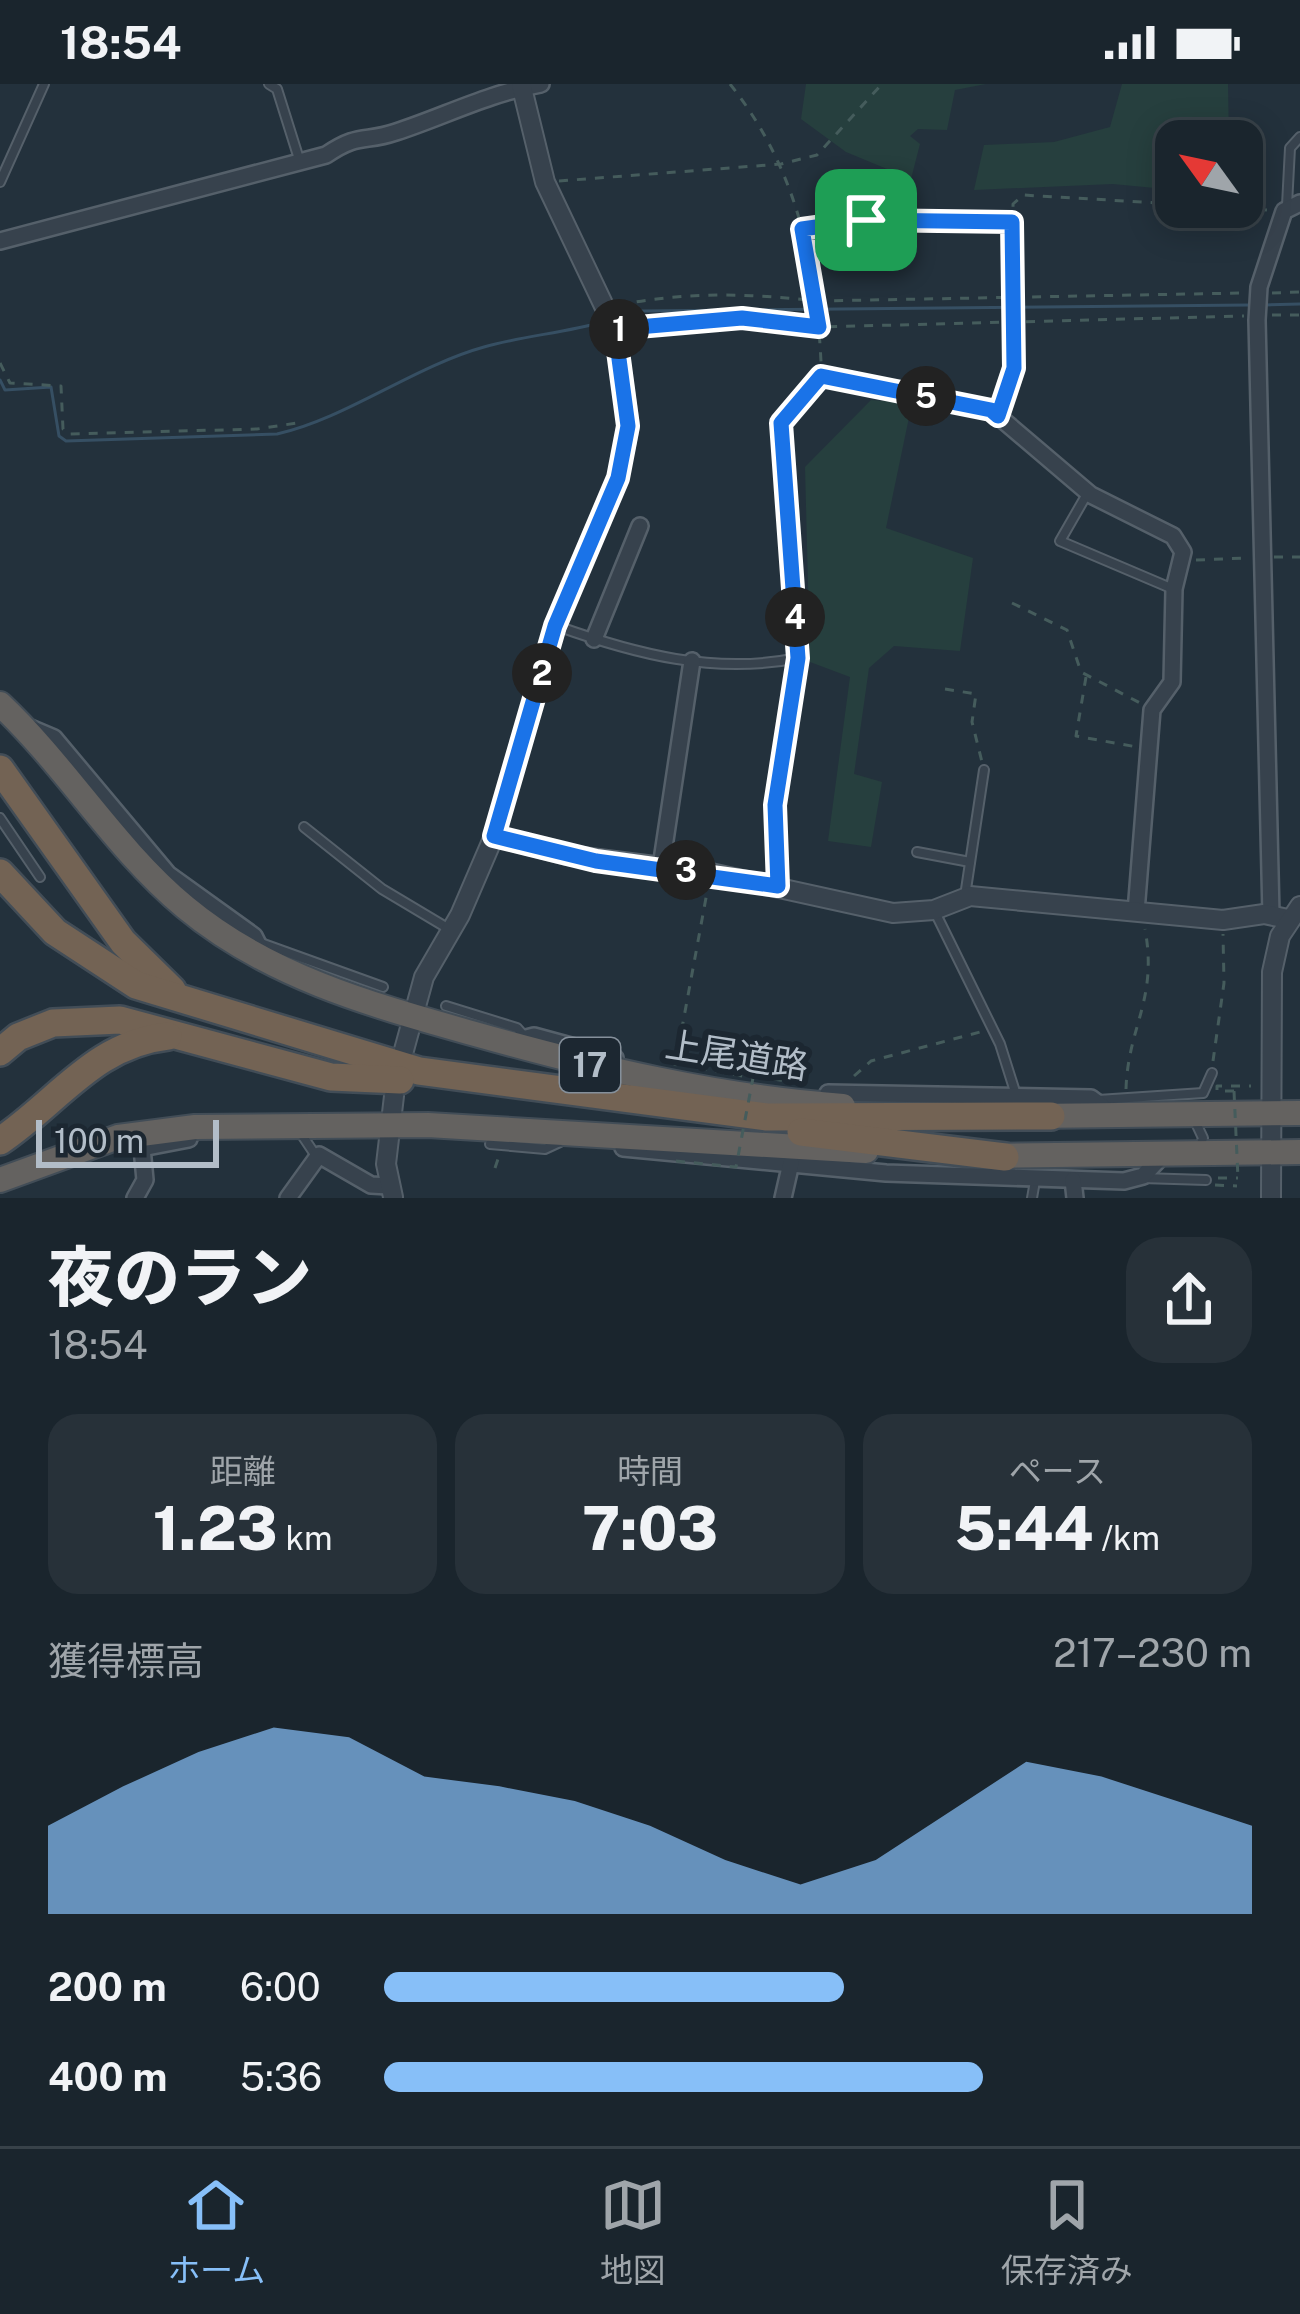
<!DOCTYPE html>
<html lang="ja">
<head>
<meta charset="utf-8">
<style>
  :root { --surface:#1a252d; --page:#273139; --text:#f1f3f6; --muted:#9fa5aa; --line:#384249; --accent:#87bff8 }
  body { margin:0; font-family:"Public Sans","Noto Sans JP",sans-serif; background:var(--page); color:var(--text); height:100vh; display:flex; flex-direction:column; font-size:45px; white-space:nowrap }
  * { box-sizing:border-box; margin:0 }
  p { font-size:39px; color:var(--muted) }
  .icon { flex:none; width:66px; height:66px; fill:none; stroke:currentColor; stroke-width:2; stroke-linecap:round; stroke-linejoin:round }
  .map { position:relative; height:1114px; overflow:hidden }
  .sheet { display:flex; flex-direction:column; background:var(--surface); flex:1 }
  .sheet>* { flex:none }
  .needle { width:78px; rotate:303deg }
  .fabs { position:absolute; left:1155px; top:36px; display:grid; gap:24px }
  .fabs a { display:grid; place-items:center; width:108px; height:108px; border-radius:24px; background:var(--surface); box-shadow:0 6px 30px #0003,0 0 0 3px var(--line); font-size:60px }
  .scale { position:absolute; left:36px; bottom:30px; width:183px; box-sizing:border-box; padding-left:12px; border:6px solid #b2bdc8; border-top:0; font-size:33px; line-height:42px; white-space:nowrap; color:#b2bdc8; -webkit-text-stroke:9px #1c2731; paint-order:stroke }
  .pin { position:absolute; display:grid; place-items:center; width:102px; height:102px; color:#fff; margin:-51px; border-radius:24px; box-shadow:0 6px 18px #0006 }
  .km { position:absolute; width:60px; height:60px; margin:-30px; border-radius:50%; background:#222; color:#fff; font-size:33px; line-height:60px; text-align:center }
  .round { display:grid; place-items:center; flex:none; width:126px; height:126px; border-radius:36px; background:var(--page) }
  .headline { display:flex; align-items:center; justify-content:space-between; height:204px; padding:0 48px }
  h1 { font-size:66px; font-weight:800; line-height:90px }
  .metrics { display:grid; grid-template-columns:repeat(3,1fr); gap:18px; height:204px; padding:12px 48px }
  .metrics div { display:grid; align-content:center; border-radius:30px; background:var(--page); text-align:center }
  .metrics b { font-size:60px; font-weight:800 }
  .metrics small { font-size:33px; font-weight:400 }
  .metrics p { font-size:33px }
  .chart { height:336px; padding:24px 48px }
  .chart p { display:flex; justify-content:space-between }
  .chart svg { width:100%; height:216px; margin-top:12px; fill:var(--accent); opacity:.7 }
  ul { padding:0 48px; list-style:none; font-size:39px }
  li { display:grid; grid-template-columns:192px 144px 1fr; align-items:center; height:90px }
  li i { height:30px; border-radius:15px; background:var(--accent) }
  .status { display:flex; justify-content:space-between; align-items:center; height:84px; padding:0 60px; background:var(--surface); direction:ltr }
  .status svg { height:33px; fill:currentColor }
  .tabs { display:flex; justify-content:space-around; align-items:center; height:168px; border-top:3px solid var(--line); background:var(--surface); font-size:33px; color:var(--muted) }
  .tabs a { display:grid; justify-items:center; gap:6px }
  .tabs .selected { color:var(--accent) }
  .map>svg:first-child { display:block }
  .green { fill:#263f3e }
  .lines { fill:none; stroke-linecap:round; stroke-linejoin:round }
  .stream { stroke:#364f63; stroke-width:3 }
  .service-casing { stroke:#55606a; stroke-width:12 }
  .minor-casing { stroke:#55606a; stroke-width:20 }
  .tertiary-casing { stroke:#55606a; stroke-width:22 }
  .trunk-casing { stroke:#424d57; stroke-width:28 }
  .motorway-casing { stroke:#424d57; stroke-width:32 }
  .path { stroke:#455c5c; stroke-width:3; stroke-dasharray:9 9; stroke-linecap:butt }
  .service { stroke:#37424d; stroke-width:8 }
  .minor { stroke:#37424d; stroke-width:15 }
  .tertiary { stroke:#37424d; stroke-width:18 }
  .trunk { stroke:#646260; stroke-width:24 }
  .motorway { stroke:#736354; stroke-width:27 }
  .path-bridge { stroke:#455c5c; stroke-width:3; stroke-dasharray:9 9; stroke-linecap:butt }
  .route-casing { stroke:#fff; stroke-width:24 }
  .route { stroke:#1a73e8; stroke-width:15 }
  .labels { text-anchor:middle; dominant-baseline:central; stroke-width:12; stroke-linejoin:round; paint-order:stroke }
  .shield { fill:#1c2731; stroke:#85909b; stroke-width:3 }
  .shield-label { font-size:33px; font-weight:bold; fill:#b2bdc8 }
  .street-label { font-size:36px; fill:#b2bdc8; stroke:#1c2731 }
</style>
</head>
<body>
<div class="status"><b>18:54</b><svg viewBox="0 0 49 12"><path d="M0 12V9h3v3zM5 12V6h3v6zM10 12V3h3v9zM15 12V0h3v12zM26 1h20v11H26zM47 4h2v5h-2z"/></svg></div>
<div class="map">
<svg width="1300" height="1114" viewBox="0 0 1300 1114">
  <rect width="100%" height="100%" fill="#23313c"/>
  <g class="green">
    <polygon points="806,0 986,0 955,6 947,46 918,45 910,52 920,60 911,95 846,68 801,35"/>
    <polygon points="1122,0 1228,0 1229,57 1176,57 1176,106 1113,100 974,106 984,61 1054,58 1110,43"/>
    <polygon points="871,316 912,319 886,444 973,474 960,567 894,562 869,584 854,690 882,698 871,763 828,757 850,593 810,578 805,383"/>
  </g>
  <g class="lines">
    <g class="stream">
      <polyline points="1265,221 1300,220"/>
      <polyline points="618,234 642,227 1249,221"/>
      <path d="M0,296l5,10 46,-3 8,49 7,5 211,-7c68,-15 138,-68 207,-87 38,-11 80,-14 119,-25"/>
    </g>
    <defs>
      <g id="service">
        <polyline points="269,0 277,5 299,75"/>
        <polyline points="0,98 44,0"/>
        <polyline points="1287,121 1290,64 1300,53"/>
        <polyline points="1087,410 1060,457 1173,505"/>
        <path d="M557,542c78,28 158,49 241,32l-23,147 3,81"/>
        <polyline points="0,734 40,793"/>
        <polyline points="304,743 382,805 449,845"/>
        <polyline points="917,768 970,778"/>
        <polyline points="965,812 984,686"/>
        <polyline points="934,826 1000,960 1017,1014"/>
        <polyline points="258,858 383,903"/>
        <polyline points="446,922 517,944 525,953"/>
        <polyline points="1098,1016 1203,1009 1212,989"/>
        <polyline points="1195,1037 1203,1054 1199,1066"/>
        <polyline points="300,1048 316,1072"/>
        <polyline points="490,1060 545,1065 560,1058"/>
        <polyline points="1142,1094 1206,1096"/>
        <polyline points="1032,1114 1035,1097"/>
      </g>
      <g id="minor">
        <path d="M0,157l326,-86c34,-23 38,-12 70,-23 49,-16 93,-39 145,-48"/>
        <polyline points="821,292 991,326 1091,411 1173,452 1183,468 1174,505 1172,598 1152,626 1136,828"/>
        <polyline points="594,555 640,442"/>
        <polyline points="28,643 54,654 168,790 254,852 265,874"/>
        <polyline points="661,783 692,577"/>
        <polyline points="1271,831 1257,236 1259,203 1284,127 1300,119"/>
        <polyline points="511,958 534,952 615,974"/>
        <polyline points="828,1009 1091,1014 1115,1032"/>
        <polyline points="119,1057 142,1064 189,1055"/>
        <polyline points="623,1064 886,1089 1124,1097 1143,1092 1161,1073"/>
        <polyline points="1073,1096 1075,1114"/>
        <polyline points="135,1114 145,1096 142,1064"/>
        <polyline points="288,1114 319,1071 371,1101 388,1102"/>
        <polyline points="783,1114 791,1079"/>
      </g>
      <g id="tertiary">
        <polyline points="494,752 567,771 711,789 893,829 934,826 970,812 1223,836 1264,830 1288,835"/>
        <polyline points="404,966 424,893 460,831 494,752 555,542 618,394 629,342 615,245 545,98 521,0"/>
        <polyline points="393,1113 386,1080 394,1012"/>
        <polyline points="1271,1114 1272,888 1280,852 1300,822"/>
      </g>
      <g id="trunk">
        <path d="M0,620c67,63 114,144 185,203 84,70 187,98 290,127 121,34 243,63 368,72"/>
        <polyline points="1033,1032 1300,1029"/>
        <polyline points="985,1072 1300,1068"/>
        <polyline points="0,1096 118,1053 195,1043 428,1041 866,1067"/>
      </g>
      <g id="motorway">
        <polyline points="0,685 123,858 172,906"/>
        <polyline points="0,789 55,848 136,901 419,987 767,1033 1051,1032"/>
        <polyline points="0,968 18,953 53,939 120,936 331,993 400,996"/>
        <polyline points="801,1048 1005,1073"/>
        <path d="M0,1057c58,-39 94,-97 168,-105"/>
      </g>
    </defs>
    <use href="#service" class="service-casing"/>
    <use href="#minor" class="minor-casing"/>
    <use href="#tertiary" class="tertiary-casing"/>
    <use href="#trunk" class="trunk-casing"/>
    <use href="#motorway" class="motorway-casing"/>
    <g class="path">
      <path d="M730,0c65,82 86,174 91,278"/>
      <polyline points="559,97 781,80 817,71 882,0"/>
      <polyline points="1222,123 1268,126"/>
      <polyline points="804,145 866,136 1010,138"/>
      <polyline points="1272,209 1300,208"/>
      <path d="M619,221c64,-13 131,-12 196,-4l429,-8"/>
      <polyline points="1272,231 1300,231"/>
      <polyline points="631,243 742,234 819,243 1244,232"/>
      <polyline points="0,279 10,299 61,302 63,345 69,350 257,345 304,338"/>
      <polyline points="1003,319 1014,284 1013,120 1023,111 1176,120"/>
      <polyline points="1274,473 1300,473"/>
      <polyline points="1196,476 1246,474"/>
      <polyline points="1012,519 1067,546 1081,588 1140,619"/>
      <polyline points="797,562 781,339 811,301"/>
      <polyline points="1086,593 1076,652 1137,663"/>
      <polyline points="945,605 976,610 972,638 982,678"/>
      <polyline points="1213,977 1224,899 1223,850"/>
      <polyline points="675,982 708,803"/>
      <polyline points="854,992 871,977 980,948"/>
      <polyline points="773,995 788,997 788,991"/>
      <path d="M1126,1005c2,-63 32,-89 19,-160"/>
      <polyline points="1234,1007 1217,1007 1217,1002 1251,1002"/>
      <polyline points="495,1084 499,1072"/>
      <polyline points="1218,1094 1238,1094"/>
      <polyline points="1215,1101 1237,1102"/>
    </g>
    <use href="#service" class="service"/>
    <use href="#minor" class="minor"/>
    <use href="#tertiary" class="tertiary"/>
    <use href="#trunk" class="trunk"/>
    <use href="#motorway" class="motorway"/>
    <g class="path-bridge">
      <polyline points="1234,1007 1238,1094"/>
      <polyline points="676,1077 736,1083 753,994 694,983"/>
    </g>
  </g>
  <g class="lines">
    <defs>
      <polygon id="route" points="866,136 1012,138 1014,284 998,332 991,326 821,292 781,339 798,574 775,721 778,802 596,777 494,752 555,542 618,394 628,342 615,245 742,234 819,243 802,145"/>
    </defs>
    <use href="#route" class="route-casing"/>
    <use href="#route" class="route"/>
  </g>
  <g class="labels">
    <rect class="shield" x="560" y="954" width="60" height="54" rx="9"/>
    <g class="shield-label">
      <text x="590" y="981">17</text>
    </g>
    <g class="street-label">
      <text transform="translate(737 971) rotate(9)">上尾道路</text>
    </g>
  </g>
</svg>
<div class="fabs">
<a><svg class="needle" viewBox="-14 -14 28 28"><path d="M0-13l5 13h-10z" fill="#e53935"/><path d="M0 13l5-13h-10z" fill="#9fa5aa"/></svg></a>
</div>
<div class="scale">100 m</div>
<div class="pin" style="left:866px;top:136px;background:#1e9e55"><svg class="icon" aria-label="arrive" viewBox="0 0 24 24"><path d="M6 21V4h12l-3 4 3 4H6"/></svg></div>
<b class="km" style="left:619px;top:245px">1</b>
<b class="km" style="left:542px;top:589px">2</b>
<b class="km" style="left:686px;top:786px">3</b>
<b class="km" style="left:795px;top:533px">4</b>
<b class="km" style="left:926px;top:312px">5</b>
</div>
<section class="sheet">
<div class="headline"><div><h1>夜のラン</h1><p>18:54</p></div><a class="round"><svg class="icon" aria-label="share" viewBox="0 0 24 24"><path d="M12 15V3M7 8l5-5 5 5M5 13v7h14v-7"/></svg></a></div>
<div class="metrics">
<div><p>距離</p><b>1.23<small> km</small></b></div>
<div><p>時間</p><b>7:03</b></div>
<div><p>ペース</p><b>5:44<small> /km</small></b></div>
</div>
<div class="chart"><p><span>獲得標高</span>217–230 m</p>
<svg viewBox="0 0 160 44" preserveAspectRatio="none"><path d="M0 44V26L10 18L20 11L30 6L40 8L50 16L60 18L70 21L80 26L90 33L100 38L110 33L120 23L130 13L140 16L150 21L160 26V44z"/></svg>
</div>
<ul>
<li><b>200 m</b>6:00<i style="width:53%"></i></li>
<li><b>400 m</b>5:36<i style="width:69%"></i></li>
</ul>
</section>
<nav class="tabs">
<a class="selected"><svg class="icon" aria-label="home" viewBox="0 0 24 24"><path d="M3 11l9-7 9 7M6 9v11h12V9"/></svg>ホーム</a>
<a><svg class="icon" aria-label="map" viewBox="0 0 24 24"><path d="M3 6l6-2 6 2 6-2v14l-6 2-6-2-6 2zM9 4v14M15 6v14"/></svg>地図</a>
<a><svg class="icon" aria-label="saved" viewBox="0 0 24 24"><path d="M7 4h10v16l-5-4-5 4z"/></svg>保存済み</a>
</nav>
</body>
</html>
